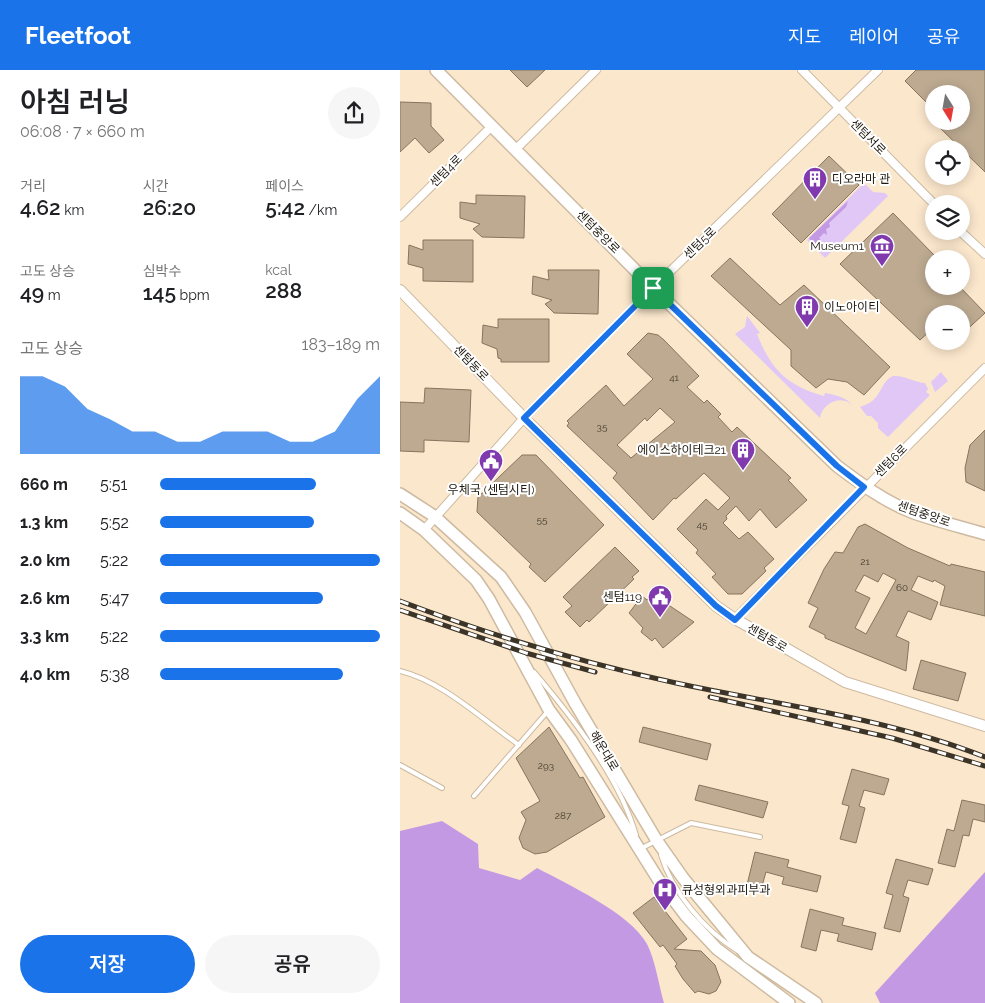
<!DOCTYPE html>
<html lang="ko">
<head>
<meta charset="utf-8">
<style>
  :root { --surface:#fff; --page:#f6f6f6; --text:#202124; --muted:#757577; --accent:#1a73e8 }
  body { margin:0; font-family:Raleway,"Noto Sans KR",sans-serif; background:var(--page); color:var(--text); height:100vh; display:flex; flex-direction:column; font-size:19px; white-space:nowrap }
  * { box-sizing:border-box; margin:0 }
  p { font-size:16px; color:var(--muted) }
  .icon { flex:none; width:28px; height:28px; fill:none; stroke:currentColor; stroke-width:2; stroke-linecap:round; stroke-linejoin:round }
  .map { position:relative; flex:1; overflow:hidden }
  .panel { display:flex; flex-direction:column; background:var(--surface); width:400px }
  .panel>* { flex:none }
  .needle { width:32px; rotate:169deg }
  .tools { position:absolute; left:525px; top:15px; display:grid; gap:10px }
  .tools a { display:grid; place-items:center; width:45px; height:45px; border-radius:50%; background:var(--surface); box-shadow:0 2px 12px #0003; font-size:25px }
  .pin { position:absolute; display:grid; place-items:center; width:42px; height:42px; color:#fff; margin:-21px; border-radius:10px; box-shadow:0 2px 8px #0006 }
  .round { display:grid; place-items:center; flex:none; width:52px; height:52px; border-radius:26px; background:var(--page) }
  .head { display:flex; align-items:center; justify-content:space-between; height:85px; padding:0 20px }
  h1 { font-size:28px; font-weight:600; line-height:38px }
  .metrics { display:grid; grid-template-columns:repeat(3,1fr); gap:8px; height:85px; padding:5px 20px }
  .metrics div { display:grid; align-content:center }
  .metrics b { font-size:21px; font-weight:600 }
  .metrics small { font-size:14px; font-weight:400 }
  .metrics p { font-size:14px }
  .chart { height:140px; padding:10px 20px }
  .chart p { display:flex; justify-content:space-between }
  .chart svg { width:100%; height:90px; margin-top:5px; fill:var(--accent); opacity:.7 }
  .action { display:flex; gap:10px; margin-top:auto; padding:10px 20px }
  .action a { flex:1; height:58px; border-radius:30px; background:var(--accent); color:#fff; font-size:20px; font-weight:600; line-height:58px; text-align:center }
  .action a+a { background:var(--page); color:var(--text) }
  ul { padding:0 20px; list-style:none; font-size:16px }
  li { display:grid; grid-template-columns:80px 60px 1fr; align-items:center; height:38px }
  li i { height:12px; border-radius:6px; background:var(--accent) }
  header { display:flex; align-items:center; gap:30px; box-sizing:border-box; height:70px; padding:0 25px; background:var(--accent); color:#fff }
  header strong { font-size:24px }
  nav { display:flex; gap:28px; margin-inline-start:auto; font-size:18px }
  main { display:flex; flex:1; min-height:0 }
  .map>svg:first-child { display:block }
  .green { fill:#e0c7f6 }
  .forest { fill:#c399e4 }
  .building { fill:#bdaa91; stroke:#86745d; fill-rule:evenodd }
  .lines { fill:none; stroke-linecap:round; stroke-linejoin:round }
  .service-casing { stroke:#cdbaa0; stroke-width:6 }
  .minor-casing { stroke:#cdbaa0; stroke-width:10 }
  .tertiary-casing { stroke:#cdbaa0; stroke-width:12 }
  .secondary-casing { stroke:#cdbaa0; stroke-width:14 }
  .service { stroke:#fff; stroke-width:4 }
  .minor { stroke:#fff; stroke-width:8 }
  .tertiary { stroke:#fff; stroke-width:10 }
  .secondary { stroke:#fff; stroke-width:11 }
  .rail-casing { stroke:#3c3427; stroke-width:5 }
  .rail { stroke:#fff; stroke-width:3; stroke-dasharray:9; stroke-linecap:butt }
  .route-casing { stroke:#fff; stroke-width:10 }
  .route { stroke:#1a73e8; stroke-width:6 }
  .labels { text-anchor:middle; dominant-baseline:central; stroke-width:4; stroke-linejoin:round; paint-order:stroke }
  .number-label { font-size:10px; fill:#463c2f }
  .street-label { font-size:12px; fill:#1f180e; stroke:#fff }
  .poi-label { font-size:12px; fill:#1f180e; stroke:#fff; text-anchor:start }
</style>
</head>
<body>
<header>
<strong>Fleetfoot</strong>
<nav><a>지도</a><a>레이어</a><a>공유</a></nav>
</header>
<main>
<section class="panel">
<div class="head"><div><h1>아침 러닝</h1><p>06:08 · 7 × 660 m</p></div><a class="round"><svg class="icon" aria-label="share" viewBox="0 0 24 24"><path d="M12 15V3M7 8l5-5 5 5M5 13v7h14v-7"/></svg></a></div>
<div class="metrics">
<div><p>거리</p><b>4.62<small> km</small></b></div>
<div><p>시간</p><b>26:20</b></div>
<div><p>페이스</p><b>5:42<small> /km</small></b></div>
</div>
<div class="metrics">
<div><p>고도 상승</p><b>49<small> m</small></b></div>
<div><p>심박수</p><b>145<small> bpm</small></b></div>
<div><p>kcal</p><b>288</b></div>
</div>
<div class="chart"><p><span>고도 상승</span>183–189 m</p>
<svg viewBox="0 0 160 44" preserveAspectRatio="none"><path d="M0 44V6L10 6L20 11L30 22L40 27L50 33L60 33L70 38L80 38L90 33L100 33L110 33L120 38L130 38L140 33L150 17L160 6V44z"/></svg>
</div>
<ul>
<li><b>660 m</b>5:51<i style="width:71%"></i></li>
<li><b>1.3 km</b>5:52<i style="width:70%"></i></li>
<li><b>2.0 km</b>5:22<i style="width:100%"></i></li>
<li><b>2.6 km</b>5:47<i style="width:74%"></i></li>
<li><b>3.3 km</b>5:22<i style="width:100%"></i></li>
<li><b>4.0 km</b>5:38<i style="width:83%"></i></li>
</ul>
<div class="action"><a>저장</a><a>공유</a></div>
</section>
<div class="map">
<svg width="585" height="933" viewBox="0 0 585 933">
  <rect width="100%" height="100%" fill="#fbe7cc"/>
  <g class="green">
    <polygon points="464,113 473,122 485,123 488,126 425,188 407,170"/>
    <path d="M347,246l13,17 -3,1c14,36 31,52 67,62l1,-3c10,2 21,4 27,12 -12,-11 -30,-1 -32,13l-85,-84 10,-7z"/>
    <polygon points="541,302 548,311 535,322 531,312"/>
    <path d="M493,306c12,-1 20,6 32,7l3,6 -2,3 4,3 -42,42 -10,-9v-5l-7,-7h-4l-7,-9c24,-7 18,-24 33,-31z"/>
  </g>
  <g class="forest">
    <polygon points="448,131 446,137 429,153 430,157 426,159 427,165 424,163 419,168 423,173 415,177 409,168"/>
    <path d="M42,751l36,23 1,24 41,12 17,-12c30,16 93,45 110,76 8,15 12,42 17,59h-264v-172z"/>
    <polygon points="585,802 585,933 480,933 475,923"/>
  </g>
  <g class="building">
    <polygon points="110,0 145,0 127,17"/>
    <polygon points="516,0 585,0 585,102 533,51 561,51 561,24 534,24 534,40 505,11"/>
    <polygon points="0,32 31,33 31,56 44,70 29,83 15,68 0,82"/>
    <polygon points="429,86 459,115 401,173 372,144"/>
    <polygon points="76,125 125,126 124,168 82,167 73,159 80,154 60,148 60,132 76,134"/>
    <polygon points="493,143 534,185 534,216 559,216 585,243 561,265 561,244 534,244 534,265 530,261 520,270 440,194"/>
    <polygon points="23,170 73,170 73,212 23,211 23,198 8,194 9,175 23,180"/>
    <polygon points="330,188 380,235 404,215 490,297 464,325 447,312 428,309 416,318 391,296 391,280 311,206"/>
    <polygon points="148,200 199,200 198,244 154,243 145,234 152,230 132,224 133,206 149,210"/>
    <polygon points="98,249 149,249 149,292 101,292 101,289 98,288 97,279 82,273 83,255 98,258"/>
    <path d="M248,263l10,2 6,5 35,36 -12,11 17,16 3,-3 14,14 -3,3 14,15 5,-5 54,51 -3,2 19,20 -31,28 -16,-19 -11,12 -13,-15 -10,10 1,3 -4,4 16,16 9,-7 26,27 -10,9 2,3 -24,23h-14l-16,-17 4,-3 -20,-21 2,-3 -21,-21 29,-30 12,11 12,-12 -26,-25 -28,26 -2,-1 -21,22 -40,-42 4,-5 -50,-47 2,-3 -2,-2 39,-36 18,21 29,-27 -26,-25zM260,338l15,14 -44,36 -14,-13 28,-27 2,3z"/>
    <polygon points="25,318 71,320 69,372 24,370 24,382 0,381 0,332 24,333"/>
    <polygon points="585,360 585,421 566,412 565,398 570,375"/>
    <polygon points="122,385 136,385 204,455 145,512 129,497 131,494 77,442 78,427"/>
    <path d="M465,454l43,24 42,18 1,-2 34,8v44l-45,-11 5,-19 -11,-6 -1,2 -15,-6 -7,14 27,12 -7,18 -23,-9 -12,25 13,6 -3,29 -81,-33v-3l-16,-8 9,-19 -10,-5 16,-34 11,-17 8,1 15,-26zM483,503l13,7 -30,54 -11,-6 15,-30 -15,-7 9,-16 14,7z"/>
    <polygon points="215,477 239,501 232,507 234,509 189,552 187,550 180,557 165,542 172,536 163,527"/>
    <polygon points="252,524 294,552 263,578 255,568 252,571 241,562 243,558 229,543 242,526 247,530"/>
    <polygon points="521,590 566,603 558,631 513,619"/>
    <polygon points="149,657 180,708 183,707 205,747 147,782 135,784 123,778 119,768 126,750 121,742 140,731 116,688"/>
    <polygon points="243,657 311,674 307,690 239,672"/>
    <polygon points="452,699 489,709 484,725 464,720 459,736 465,738 456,773 440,769 449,736 442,734"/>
    <polygon points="299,715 368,732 363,748 295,730"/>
    <polygon points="562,730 585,735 585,752 573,749 569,766 563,765 555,797 538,793 547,759 554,761"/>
    <polygon points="355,782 389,790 387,797 421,806 417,822 382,814 384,807 366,802 360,823 346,819"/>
    <polygon points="496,789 533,799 528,815 508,810 503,826 509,828 500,862 484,858 493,825 486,823"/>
    <polygon points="254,827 287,869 274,879 301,881 315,895 321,912 316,921 309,924 298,921 295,923 283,909 275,896 277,894 269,883 263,875 260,877 233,843"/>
    <polygon points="410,839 444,848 442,855 476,863 472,880 437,871 439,864 421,860 416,881 401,877"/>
  </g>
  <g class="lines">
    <defs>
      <g id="service">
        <path d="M0,601c42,10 83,49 119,74"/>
        <path d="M134,602c39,46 85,105 102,163"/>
        <polyline points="0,695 42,718"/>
        <polyline points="74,726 148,641"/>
        <polyline points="242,778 291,753 360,767"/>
        <path d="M261,785c11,37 44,76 77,96"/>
      </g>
      <g id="minor">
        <polyline points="402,0 534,134"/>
        <polyline points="115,80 196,0"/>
        <polyline points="0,147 92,56"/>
        <polyline points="560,161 585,184"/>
        <polyline points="24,460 124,348 253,218 478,0"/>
        <polyline points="335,549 585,298"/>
      </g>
      <polyline id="tertiary" points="0,220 124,348 316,536 335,549 445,612 585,656"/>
      <g id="secondary">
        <path d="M36,0l217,218 184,178c24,18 48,36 77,47 23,8 47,14 71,21"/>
        <polyline points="0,424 34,446 101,507 125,542 175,633 257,771 283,808 348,887 416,933"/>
        <polyline points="0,443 24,460 76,510 89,529 149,640 171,670 258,809 286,846 317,879 389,933"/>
      </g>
    </defs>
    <use href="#service" class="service-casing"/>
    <use href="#minor" class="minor-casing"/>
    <use href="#tertiary" class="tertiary-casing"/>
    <use href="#secondary" class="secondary-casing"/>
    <use href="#service" class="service"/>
    <use href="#minor" class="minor"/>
    <use href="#tertiary" class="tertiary"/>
    <use href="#secondary" class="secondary"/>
    <defs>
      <g id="rail">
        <path d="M0,531c90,34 182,62 276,82 103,22 211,35 309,74"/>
        <polyline points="0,540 126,583 195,602"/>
        <polyline points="310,627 492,668 585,696"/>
      </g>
    </defs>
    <use href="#rail" class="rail-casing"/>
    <use href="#rail" class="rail"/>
  </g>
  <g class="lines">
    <defs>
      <polygon id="route" points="253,218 437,396 464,417 335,550 316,536 124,348"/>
    </defs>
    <use href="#route" class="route-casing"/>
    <use href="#route" class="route"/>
  </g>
  <defs>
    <symbol id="building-pin" viewBox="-11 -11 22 30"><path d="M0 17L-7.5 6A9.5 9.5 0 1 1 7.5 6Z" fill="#803aae" stroke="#fff"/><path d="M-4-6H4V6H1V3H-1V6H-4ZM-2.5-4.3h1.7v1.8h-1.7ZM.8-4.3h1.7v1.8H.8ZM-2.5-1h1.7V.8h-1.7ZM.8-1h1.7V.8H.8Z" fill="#fff"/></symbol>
    <symbol id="museum-pin" viewBox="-11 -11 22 30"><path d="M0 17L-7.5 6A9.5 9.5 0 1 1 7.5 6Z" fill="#803aae" stroke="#fff"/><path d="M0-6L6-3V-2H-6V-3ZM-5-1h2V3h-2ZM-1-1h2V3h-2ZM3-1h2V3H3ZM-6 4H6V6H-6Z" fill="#fff"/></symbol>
    <symbol id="civic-pin" viewBox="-11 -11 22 30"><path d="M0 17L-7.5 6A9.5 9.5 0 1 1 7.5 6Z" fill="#803aae" stroke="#fff"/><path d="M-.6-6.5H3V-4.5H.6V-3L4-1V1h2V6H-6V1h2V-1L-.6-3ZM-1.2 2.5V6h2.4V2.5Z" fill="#fff"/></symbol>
    <symbol id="hospital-pin" viewBox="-11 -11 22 30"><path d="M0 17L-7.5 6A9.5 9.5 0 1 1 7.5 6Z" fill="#803aae" stroke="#fff"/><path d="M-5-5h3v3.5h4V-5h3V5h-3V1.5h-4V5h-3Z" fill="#fff"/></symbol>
  </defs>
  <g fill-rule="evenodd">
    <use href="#building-pin" x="401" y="95" width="28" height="38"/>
    <use href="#museum-pin" x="468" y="162" width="28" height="38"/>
    <use href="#building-pin" x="393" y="223" width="28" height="38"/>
    <use href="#building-pin" x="329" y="366" width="28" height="38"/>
    <use href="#civic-pin" x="77" y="377" width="28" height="38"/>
    <use href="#civic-pin" x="246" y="513" width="28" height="38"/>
    <use href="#hospital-pin" x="251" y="806" width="28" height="38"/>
  </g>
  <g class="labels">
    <g class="number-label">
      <text x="274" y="307">41</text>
      <text x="202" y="356">35</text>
      <text x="142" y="449">55</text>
      <text x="302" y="454">45</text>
      <text x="465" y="491">21</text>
      <text x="502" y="517">60</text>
      <text x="146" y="695">293</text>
      <text x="163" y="745">287</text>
    </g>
    <g class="street-label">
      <text transform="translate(468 67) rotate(45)">센텀서로</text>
      <text transform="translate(46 101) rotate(-45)">센텀4로</text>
      <text transform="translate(198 162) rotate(45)">센텀중앙로</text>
      <text transform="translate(300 173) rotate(-44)">센텀5로</text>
      <text transform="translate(71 293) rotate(46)">센텀동로</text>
      <text transform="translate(491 391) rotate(-45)">센텀6로</text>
      <text transform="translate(524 444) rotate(19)">센텀중앙로</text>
      <text transform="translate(367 568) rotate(30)">센텀동로</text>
      <text transform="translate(204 681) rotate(59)">해운대로</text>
    </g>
    <g class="poi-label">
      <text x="432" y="109">디오라마 관</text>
      <text x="464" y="176" text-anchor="end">Museum1</text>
      <text x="424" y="237">이노아이티</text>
      <text x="326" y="380" text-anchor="end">에이스하이테크21</text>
      <text x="91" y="420" text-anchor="middle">우체국 (센텀시티)</text>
      <text x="242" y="527" text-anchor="end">센텀119</text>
      <text x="282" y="820">큐성형외과피부과</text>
    </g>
  </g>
</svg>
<div class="tools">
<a><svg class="needle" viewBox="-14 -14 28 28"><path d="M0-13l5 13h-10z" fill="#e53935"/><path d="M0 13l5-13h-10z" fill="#757577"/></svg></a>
<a><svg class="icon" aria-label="locate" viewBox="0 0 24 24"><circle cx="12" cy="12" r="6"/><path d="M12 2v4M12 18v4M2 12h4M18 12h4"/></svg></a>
<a><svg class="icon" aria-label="layers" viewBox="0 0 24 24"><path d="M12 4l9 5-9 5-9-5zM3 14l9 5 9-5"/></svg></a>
<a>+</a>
<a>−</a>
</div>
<div class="pin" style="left:253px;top:218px;background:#1e9e55"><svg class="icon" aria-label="arrive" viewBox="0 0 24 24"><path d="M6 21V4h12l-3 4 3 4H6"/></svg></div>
</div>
</main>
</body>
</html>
